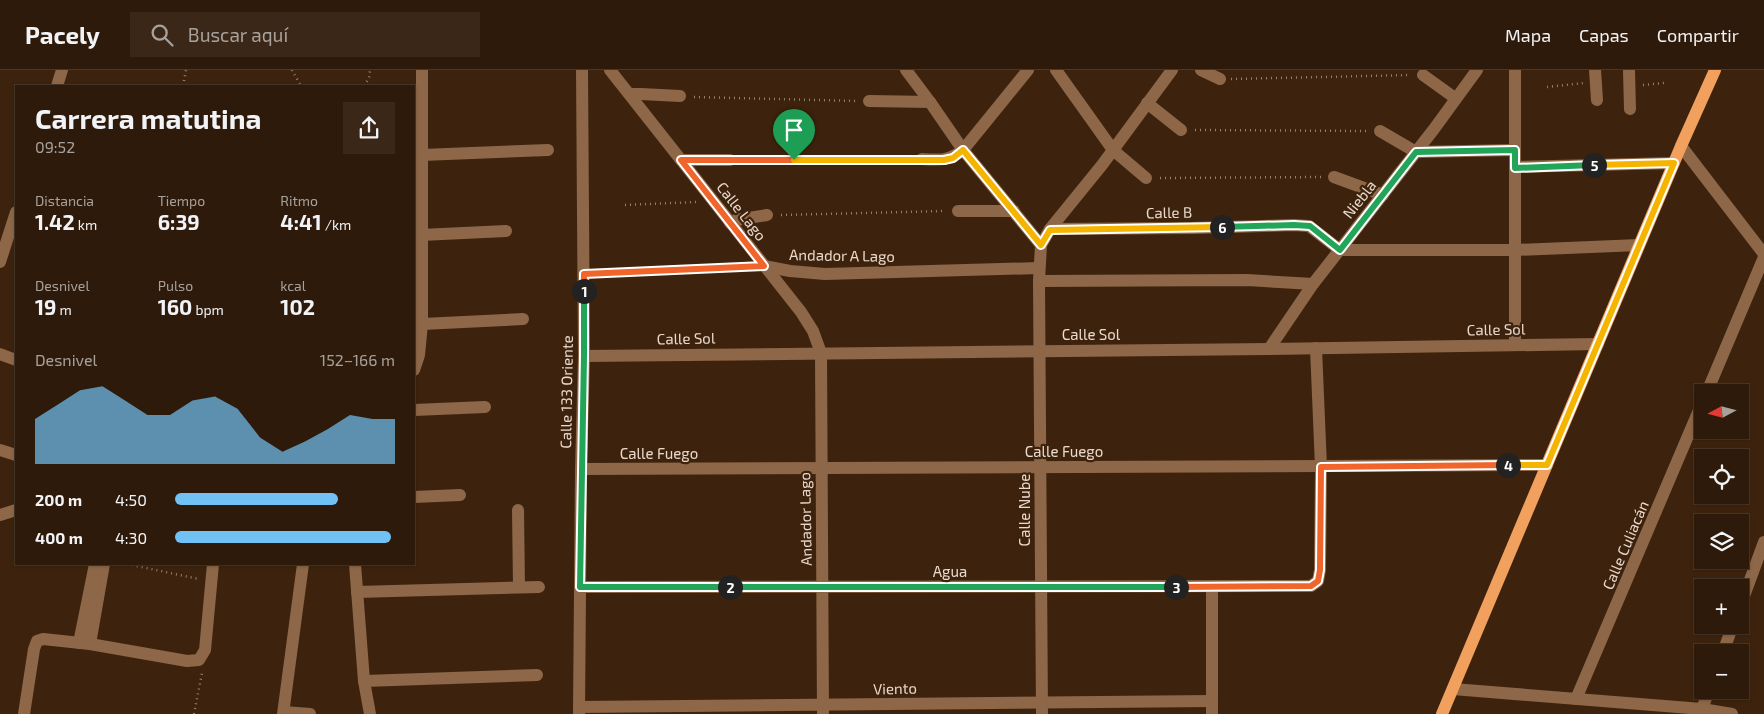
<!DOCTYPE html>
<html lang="es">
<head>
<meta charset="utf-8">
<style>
  :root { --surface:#2e1a0a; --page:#3a2718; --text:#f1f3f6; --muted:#a7a19c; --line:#49382b; --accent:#72c1f5 }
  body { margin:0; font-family:"Exo 2",sans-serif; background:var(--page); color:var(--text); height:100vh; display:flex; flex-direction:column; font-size:19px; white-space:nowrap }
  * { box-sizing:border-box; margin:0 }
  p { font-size:16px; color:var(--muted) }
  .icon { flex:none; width:28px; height:28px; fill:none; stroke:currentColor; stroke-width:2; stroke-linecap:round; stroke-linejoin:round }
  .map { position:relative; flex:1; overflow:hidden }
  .side { position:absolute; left:15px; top:15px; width:400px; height:480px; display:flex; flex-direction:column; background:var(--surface); border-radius:0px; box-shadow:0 1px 4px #0004,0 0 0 1px var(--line) }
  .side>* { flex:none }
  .needle { width:32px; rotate:263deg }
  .buttons { position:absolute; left:1694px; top:314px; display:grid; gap:10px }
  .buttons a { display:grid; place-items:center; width:55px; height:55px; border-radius:0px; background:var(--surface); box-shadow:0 1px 4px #0004,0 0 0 1px var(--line); font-size:25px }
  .pin { position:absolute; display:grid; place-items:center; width:42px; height:42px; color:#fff; margin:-51px -21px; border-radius:50% 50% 50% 0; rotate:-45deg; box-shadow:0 0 5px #0007 }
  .pin .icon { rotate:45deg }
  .km { position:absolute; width:25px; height:25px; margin:-12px; border-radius:50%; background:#222; color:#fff; font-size:14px; line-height:25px; text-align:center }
  .round { display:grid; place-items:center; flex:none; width:52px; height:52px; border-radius:0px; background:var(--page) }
  .summary { display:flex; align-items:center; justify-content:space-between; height:85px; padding:0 20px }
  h1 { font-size:28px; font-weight:700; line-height:38px }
  .figures { display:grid; grid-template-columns:repeat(3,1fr); gap:8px; height:85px; padding:5px 20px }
  .figures div { display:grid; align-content:center }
  .figures b { font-size:21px; font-weight:700 }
  .figures small { font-size:14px; font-weight:400 }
  .figures p { font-size:14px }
  .chart { height:140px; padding:10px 20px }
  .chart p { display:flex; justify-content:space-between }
  .chart svg { width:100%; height:90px; margin-top:5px; fill:var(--accent); opacity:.7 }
  ul { padding:0 20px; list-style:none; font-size:16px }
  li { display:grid; grid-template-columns:80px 60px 1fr; align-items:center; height:38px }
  li i { height:12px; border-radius:6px; background:var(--accent) }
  header { display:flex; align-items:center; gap:30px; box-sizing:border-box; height:70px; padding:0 25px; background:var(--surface); border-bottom:1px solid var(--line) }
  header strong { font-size:24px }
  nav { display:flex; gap:28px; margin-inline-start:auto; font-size:18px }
  .search { width:350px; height:45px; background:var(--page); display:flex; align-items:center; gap:12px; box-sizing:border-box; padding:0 18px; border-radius:0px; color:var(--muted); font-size:19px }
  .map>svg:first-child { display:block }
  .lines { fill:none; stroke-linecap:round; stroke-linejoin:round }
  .path { stroke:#96816f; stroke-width:2.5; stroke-dasharray:1 4; stroke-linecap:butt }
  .minor { stroke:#8d6747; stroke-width:12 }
  .major { stroke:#f1a15d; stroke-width:12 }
  .split-1-casing { stroke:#fff; stroke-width:10 }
  .split-2-casing { stroke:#fff; stroke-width:10 }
  .split-3-casing { stroke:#fff; stroke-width:10 }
  .split-4-casing { stroke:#fff; stroke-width:10 }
  .split-5-casing { stroke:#fff; stroke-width:10 }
  .split-6-casing { stroke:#fff; stroke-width:10 }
  .split-7-casing { stroke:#fff; stroke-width:10 }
  .split-1 { stroke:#f0652b; stroke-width:6 }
  .split-2 { stroke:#22a559; stroke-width:6 }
  .split-3 { stroke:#22a559; stroke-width:6 }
  .split-4 { stroke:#f0652b; stroke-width:6 }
  .split-5 { stroke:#f5b400; stroke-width:6 }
  .split-6 { stroke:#22a559; stroke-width:6 }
  .split-7 { stroke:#f5b400; stroke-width:6 }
  .labels { text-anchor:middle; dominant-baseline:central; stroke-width:4.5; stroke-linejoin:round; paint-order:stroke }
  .street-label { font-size:15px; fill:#ead9cc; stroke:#3d230d }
</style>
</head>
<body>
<header>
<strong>Pacely</strong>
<div class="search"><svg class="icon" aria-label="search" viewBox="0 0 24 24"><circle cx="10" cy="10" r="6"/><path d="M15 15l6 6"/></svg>Buscar aquí</div>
<nav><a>Mapa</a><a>Capas</a><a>Compartir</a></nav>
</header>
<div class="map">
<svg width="1764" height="644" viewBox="0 0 1764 644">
  <rect width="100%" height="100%" fill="#3d230d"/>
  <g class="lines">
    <g class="path">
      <polyline points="292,0 301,16"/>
      <polyline points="1231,9 1411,5"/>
      <polyline points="1643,15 1664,13"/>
      <polyline points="183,16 186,0"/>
      <polyline points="364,16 369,8 370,0"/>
      <polyline points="1547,17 1584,13"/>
      <polyline points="694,27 856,31"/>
      <polyline points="1195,60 1367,61"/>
      <polyline points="744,90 908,89"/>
      <polyline points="1160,108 1322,107"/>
      <polyline points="625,135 696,132"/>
      <polyline points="781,145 945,141"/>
      <polyline points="595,204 750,197"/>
      <polyline points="127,494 199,509"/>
      <polyline points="194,644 202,603"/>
    </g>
    <g class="minor">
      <polyline points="610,0 801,242 813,261 821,283 823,644"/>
      <polyline points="906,0 930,32 963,80 1041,175"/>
      <polyline points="1056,0 1113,80 1146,108"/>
      <polyline points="1201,0 1220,9"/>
      <polyline points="1515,0 1515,275"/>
      <polyline points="1595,0 1597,30"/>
      <polyline points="1629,0 1630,39"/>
      <polyline points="1423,5 1455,28"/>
      <polyline points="57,16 62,0"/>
      <polyline points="630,24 641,24 680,26"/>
      <polyline points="869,31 930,32"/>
      <polyline points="1147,33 1181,60"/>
      <polyline points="1380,61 1416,82 1515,80"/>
      <polyline points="1681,76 1764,184"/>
      <polyline points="422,85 548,80"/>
      <path d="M922,89c19,1 26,2 41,-9l65,-80"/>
      <polyline points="681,90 730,90"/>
      <polyline points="1515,97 1674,93"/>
      <polyline points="1334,107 1383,125"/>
      <polyline points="958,141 1014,141"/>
      <polyline points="730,153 736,150 767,145"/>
      <polyline points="1050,159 1192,158 1294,155 1309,156 1340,180 1515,180 1639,175"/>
      <polyline points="421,165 506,161"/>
      <polyline points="0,192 16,142"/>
      <polyline points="764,196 790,201 825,204 1039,198"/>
      <polyline points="1039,211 1247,210 1313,214"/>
      <polyline points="422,254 523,249"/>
      <polyline points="1269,279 1313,214 1434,59 1477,0"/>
      <polyline points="0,284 16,290"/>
      <polyline points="584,286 1269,279 1598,274"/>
      <polyline points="414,300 419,285 422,254 422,0"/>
      <polyline points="1707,322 1764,187"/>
      <polyline points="414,340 485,337"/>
      <polyline points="0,380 16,385"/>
      <polyline points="581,399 1547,395"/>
      <polyline points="414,427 460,425"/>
      <polyline points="518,440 519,517"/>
      <polyline points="0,445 16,440"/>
      <polyline points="355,494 364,611 370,644"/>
      <polyline points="580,517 1311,516 1318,511 1320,500 1321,397 1316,278"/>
      <polyline points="1212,517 1212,644"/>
      <polyline points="357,522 539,517"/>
      <polyline points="1740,537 1764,472"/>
      <polyline points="79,573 95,494"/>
      <polyline points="90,574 104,494"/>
      <polyline points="1723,582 1733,555"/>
      <polyline points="364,611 537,605"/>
      <polyline points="1453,619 1702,639 1732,644"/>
      <polyline points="1576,629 1702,333"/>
      <polyline points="579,637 1212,631"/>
      <polyline points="284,642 310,644"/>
      <polyline points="24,644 34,579 37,571 43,569 90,574 187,591 199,590 205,580 213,494"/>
      <polyline points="283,644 303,494"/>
      <polyline points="579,644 581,399 584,286 582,0"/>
      <polyline points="1042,644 1039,211 1041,175 1050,159 1102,95 1172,0"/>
      <polyline points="1704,644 1702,639 1709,620"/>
    </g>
    <polyline class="major" points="1442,644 1681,76 1715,0"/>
  </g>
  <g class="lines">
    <defs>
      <polyline id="split-1" points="584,221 584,204 764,196 681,90 794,90"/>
      <polyline id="split-2" points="584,221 584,286 580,517 730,517"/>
      <polyline id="split-3" points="730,517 1176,517"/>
      <polyline id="split-4" points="1176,517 1311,516 1318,511 1320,500 1321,397 1508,395"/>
      <polyline id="split-5" points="1508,395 1547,395 1674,93 1594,95"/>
      <polyline id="split-6" points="1222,157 1294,155 1310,156 1340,180 1416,82 1515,80 1515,98 1594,95"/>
      <polyline id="split-7" points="794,90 944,90 953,88 963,80 1041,175 1050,160 1222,157"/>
    </defs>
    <use href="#split-1" class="split-1-casing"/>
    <use href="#split-2" class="split-2-casing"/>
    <use href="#split-3" class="split-3-casing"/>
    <use href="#split-4" class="split-4-casing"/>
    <use href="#split-5" class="split-5-casing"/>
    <use href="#split-6" class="split-6-casing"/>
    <use href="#split-7" class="split-7-casing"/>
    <use href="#split-1" class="split-1"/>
    <use href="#split-2" class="split-2"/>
    <use href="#split-3" class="split-3"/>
    <use href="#split-4" class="split-4"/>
    <use href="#split-5" class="split-5"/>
    <use href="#split-6" class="split-6"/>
    <use href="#split-7" class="split-7"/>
  </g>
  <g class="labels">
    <g class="street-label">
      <text transform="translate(1359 129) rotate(-52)">Niebla</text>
      <text transform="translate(742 141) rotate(52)">Calle Lago</text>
      <text transform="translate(1169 142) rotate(-1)">Calle B</text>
      <text transform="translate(842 185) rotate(1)">Andador A Lago</text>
      <text transform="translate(1496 259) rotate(-1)">Calle Sol</text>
      <text x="1091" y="264">Calle Sol</text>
      <text transform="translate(686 268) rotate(-1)">Calle Sol</text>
      <text transform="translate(566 322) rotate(-89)">Calle 133 Oriente</text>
      <text x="1064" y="381">Calle Fuego</text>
      <text x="659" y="383">Calle Fuego</text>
      <text transform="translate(1024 440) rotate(-90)">Calle Nube</text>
      <text transform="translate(805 449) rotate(-91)">Andador Lago</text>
      <text transform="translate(1625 475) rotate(-67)">Calle Culiacán</text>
      <text x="950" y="501">Agua</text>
      <text transform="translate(895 618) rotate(-1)">Viento</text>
    </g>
  </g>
</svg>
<div class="buttons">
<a><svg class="needle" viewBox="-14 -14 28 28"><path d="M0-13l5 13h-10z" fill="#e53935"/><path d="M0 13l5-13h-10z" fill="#a7a19c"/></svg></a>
<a><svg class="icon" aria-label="locate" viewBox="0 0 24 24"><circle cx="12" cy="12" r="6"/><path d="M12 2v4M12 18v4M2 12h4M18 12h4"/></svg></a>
<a><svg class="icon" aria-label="layers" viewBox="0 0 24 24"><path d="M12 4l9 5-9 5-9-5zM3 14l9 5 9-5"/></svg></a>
<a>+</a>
<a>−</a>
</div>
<div class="pin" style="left:794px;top:90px;background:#1e9e55"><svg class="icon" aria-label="arrive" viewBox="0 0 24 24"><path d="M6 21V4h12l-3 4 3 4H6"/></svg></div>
<b class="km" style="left:584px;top:221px">1</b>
<b class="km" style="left:730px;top:517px">2</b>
<b class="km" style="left:1176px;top:517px">3</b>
<b class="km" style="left:1508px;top:395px">4</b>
<b class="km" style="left:1594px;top:95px">5</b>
<b class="km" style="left:1222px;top:157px">6</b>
<section class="side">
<div class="summary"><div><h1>Carrera matutina</h1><p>09:52</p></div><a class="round"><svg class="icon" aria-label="share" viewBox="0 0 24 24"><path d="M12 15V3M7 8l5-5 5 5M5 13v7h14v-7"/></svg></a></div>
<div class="figures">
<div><p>Distancia</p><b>1.42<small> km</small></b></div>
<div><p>Tiempo</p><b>6:39</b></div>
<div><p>Ritmo</p><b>4:41<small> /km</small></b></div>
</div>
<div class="figures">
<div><p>Desnivel</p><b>19<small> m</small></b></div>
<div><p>Pulso</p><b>160<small> bpm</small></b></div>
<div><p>kcal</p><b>102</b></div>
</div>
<div class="chart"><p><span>Desnivel</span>152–166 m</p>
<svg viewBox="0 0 160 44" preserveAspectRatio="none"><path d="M0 44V22L10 15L20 8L30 6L40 13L50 20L60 20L70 13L80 11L90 17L100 31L110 38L120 33L130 27L140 20L150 22L160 22V44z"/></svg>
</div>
<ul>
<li><b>200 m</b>4:50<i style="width:74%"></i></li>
<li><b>400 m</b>4:30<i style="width:98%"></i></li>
</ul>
</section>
</div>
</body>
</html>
